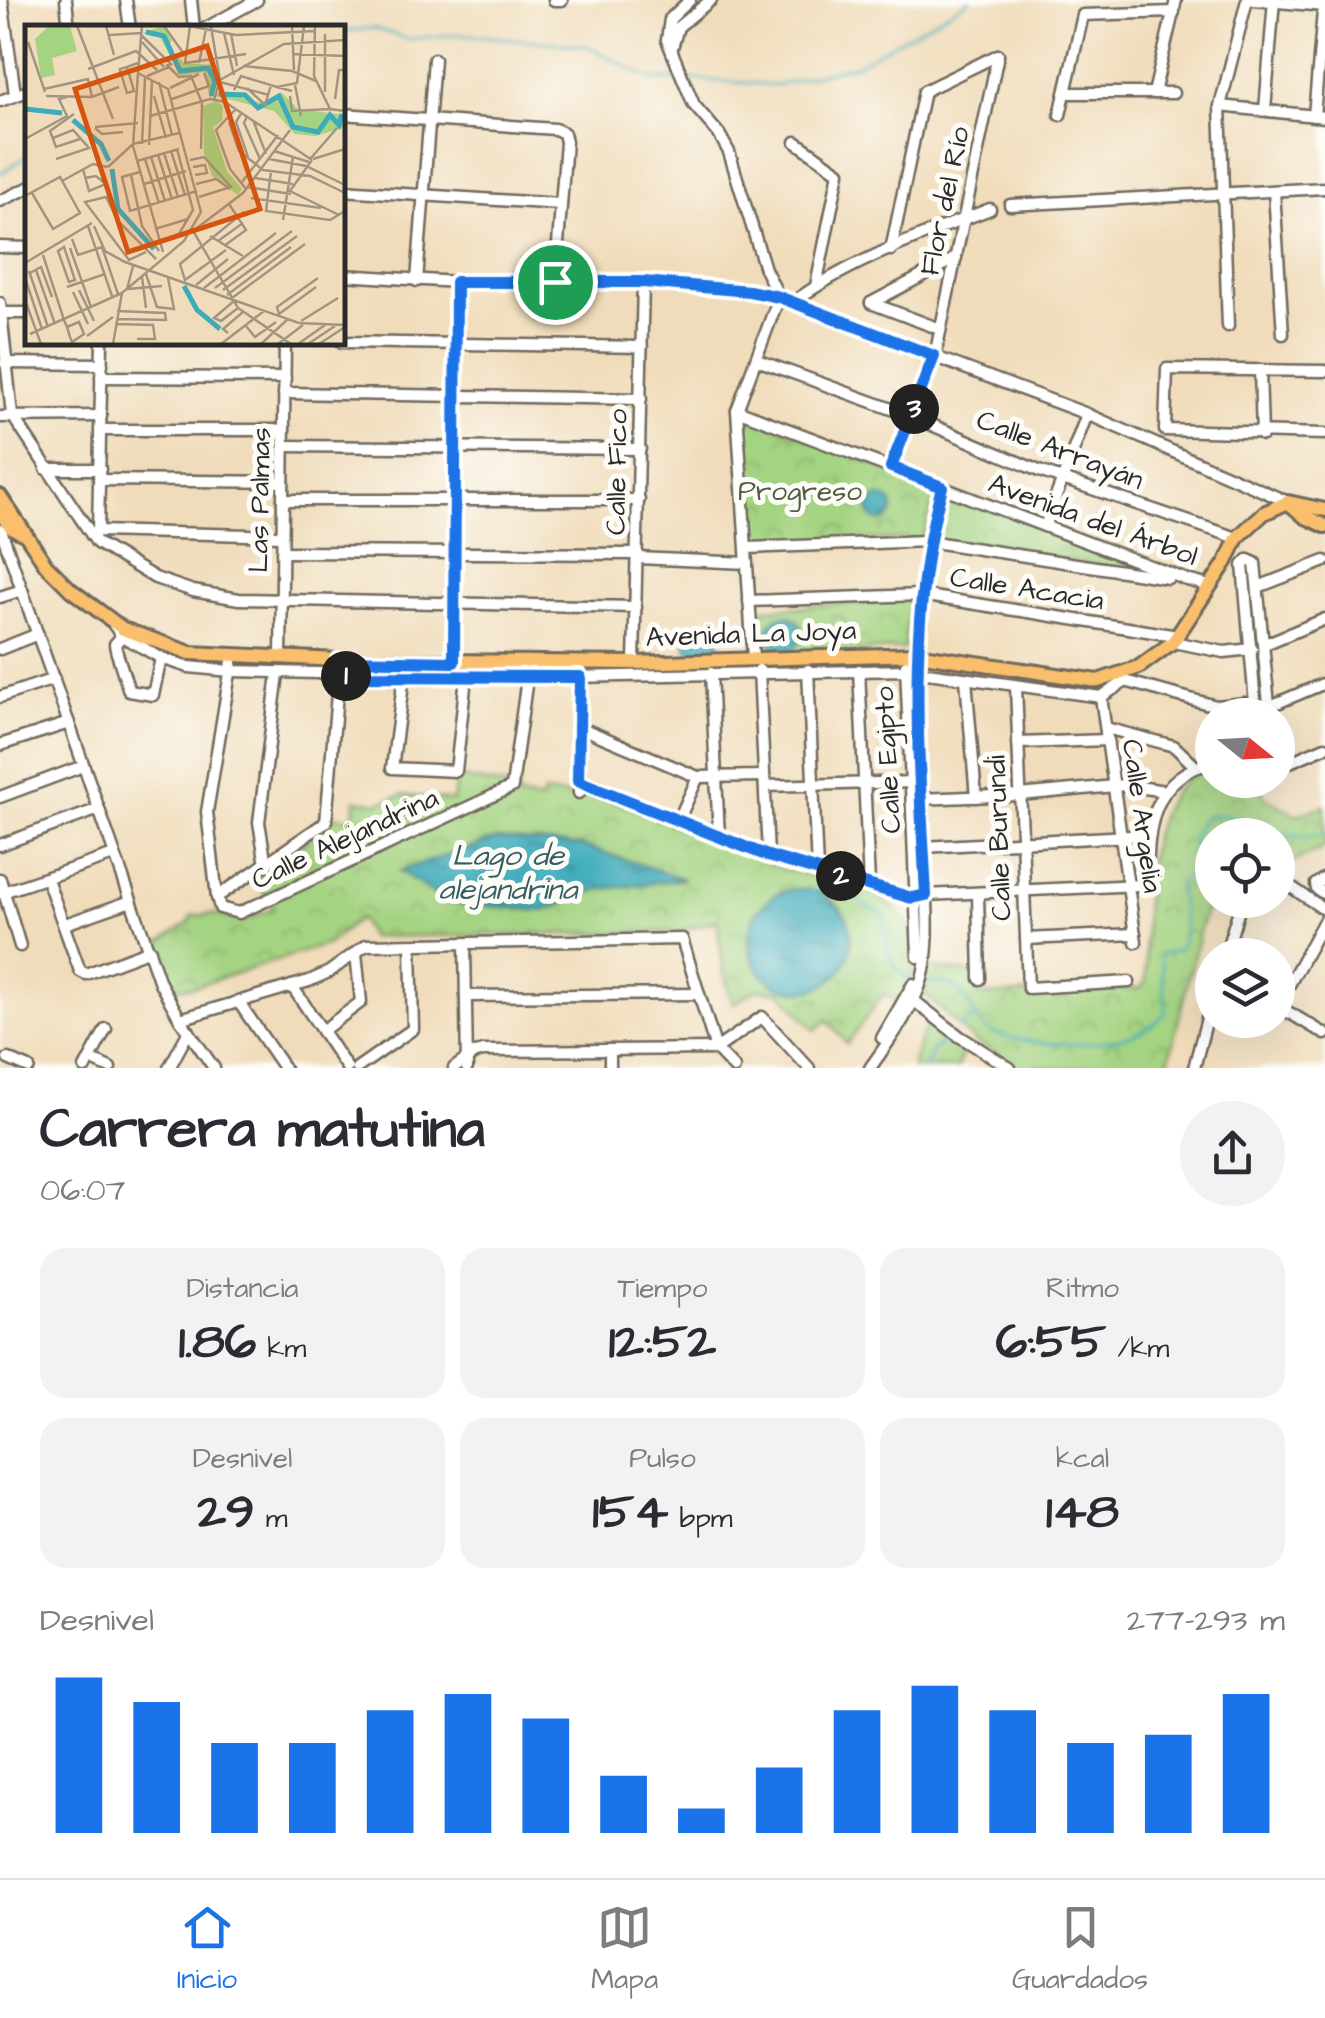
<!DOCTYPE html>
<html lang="es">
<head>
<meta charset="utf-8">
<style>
  :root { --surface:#fff; --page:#f2f2f3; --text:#2b2b33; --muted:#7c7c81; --line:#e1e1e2; --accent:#1a73e8 }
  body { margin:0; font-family:"Architects Daughter",sans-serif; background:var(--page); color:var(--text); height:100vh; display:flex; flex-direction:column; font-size:38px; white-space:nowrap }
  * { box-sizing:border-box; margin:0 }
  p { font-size:32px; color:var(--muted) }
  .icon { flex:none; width:55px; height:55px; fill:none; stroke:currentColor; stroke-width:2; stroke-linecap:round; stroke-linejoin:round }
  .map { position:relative; height:1068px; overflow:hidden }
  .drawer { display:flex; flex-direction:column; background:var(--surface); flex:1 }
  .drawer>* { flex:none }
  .needle { width:65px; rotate:108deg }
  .fabs { position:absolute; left:1195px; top:698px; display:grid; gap:20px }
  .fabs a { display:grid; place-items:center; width:100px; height:100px; border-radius:50%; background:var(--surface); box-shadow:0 10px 40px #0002; font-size:50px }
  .pin { position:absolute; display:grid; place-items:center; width:85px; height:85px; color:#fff; margin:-42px; border:5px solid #fff; border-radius:50%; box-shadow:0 2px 10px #0007 }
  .km { position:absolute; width:50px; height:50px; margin:-25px; border-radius:50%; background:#222; color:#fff; font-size:28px; line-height:50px; text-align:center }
  .round { display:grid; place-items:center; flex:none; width:105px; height:105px; border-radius:52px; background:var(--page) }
  .head { display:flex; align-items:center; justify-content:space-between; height:170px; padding:0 40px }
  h1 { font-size:55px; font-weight:700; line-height:75px }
  .figures { display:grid; grid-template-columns:repeat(3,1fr); gap:15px; height:170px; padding:10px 40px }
  .figures div { display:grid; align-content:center; border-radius:25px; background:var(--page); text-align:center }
  .figures b { font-size:50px; font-weight:700 }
  .figures small { font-size:28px; font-weight:400 }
  .figures p { font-size:28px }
  .chart { height:280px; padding:20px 40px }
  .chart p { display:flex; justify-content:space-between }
  .chart svg { width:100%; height:180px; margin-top:10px; stroke:var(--accent); stroke-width:6 }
  .dock { display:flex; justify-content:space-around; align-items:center; height:140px; border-top:2px solid var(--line); background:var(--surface); font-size:28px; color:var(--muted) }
  .dock a { display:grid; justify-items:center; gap:5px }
  .dock .active { color:var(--accent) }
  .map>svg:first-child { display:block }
  .park { fill:url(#park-crowns); stroke:#687f56; stroke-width:2.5 }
  .water { fill:url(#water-ripples); stroke:#346b72; stroke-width:2.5 }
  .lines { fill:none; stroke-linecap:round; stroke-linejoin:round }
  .stream { stroke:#3cabba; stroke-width:2.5 }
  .minor-casing { stroke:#70695d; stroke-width:15 }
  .major-casing { stroke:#70695d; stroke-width:18 }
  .minor { stroke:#fff; stroke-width:10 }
  .major { stroke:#f9bf6d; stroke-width:12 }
  .route-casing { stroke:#fff; stroke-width:20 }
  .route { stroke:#1a73e8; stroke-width:12 }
  .labels { text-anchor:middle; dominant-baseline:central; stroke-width:10; stroke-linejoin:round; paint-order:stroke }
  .street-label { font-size:28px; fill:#2b2b2b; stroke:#fdfcf7 }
  .park-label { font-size:28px; fill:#4f5d45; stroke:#fdfcf7 }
  .water-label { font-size:30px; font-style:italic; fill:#325e64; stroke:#fdfcf7 }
  .inset-river { fill:none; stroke:#3cabba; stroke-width:5 }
  .inset-road { fill:none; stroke:#a19581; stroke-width:2.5 }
  .view { fill:#d5540f; fill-opacity:0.15; stroke:#d5540f; stroke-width:5 }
  .inset-edge { fill:none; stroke:#2b2b2b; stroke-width:5 }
</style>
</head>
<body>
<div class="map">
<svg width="1325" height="1068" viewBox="0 0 1325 1068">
  <defs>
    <pattern id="park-crowns" width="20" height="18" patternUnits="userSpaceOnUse" patternTransform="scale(2.5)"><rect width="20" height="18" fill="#a4d381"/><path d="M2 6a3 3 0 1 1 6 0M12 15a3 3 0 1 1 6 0" fill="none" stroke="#8db570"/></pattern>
    <pattern id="water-ripples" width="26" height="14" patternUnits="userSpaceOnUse" patternTransform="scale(2.5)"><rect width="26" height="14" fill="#3cabba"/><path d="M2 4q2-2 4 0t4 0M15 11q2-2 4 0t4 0" fill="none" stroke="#338b97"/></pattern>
  </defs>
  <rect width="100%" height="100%" fill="#fdfcf7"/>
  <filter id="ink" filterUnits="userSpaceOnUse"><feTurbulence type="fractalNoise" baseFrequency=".01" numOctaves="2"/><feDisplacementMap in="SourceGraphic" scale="20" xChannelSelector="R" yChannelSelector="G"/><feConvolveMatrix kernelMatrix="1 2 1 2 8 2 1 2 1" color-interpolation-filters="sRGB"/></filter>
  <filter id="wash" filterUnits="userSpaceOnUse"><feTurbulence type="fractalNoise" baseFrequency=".0048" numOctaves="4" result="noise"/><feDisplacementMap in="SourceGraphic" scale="40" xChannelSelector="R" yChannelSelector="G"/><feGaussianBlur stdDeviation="2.25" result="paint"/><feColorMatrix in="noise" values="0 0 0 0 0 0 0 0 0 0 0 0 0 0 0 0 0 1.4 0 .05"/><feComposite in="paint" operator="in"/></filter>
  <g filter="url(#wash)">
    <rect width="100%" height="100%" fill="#f0dcba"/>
    <g class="park">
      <polygon points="739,411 938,489 922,539 753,542"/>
      <polygon points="947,492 1172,576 934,540"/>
      <polygon points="911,599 904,649 758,655 756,610"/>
      <path d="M1212,768v12h43l10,17 31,18 29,-9v41l-46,22 -1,-34h-66v60l-9,22 -36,151h-148l-45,-27 -49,-47 1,-27 50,7 3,22 162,-8 5,-7c-1,-60 -11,-199 66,-213z"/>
      <path d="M456,777l62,12 -1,8 24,4 2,-8 39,4 1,-8 201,80c18,6 34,6 53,10 62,14 102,63 63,124l-17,-9 -36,50 -20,-24 -12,10 -34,-38 -24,-3 -24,15 -9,-30 -7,-54 -38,12 -309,5 -11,-19 -31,26 -135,43 -21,1 -15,-43 33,-23 1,-6 25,-2 25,8 33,-14 -18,-28 65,-51 10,-13 22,2 3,-18 22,3 25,-8 50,6z"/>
      <polygon points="930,1020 964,1049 957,1068 912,1068 919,1041"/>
    </g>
    <g class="water">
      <circle cx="881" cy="509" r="12"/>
      <circle cx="785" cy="633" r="17"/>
      <circle cx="703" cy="641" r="17"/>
      <polygon points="497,839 583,846 684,879 596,890 544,911 446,902 400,871"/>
      <circle cx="800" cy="940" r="51"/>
    </g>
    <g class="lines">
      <g class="stream">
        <polyline points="342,32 373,28 408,39 462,34 588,46 652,80 680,79"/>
        <polyline points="688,79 777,85 858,64 970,0"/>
        <polyline points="0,173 28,156"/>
        <path d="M811,891c26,-5 50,11 73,24 4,25 0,56 29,65"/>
        <path d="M925,982c7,2 17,0 23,2 21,8 24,35 41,47 8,5 20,6 30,8 41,9 119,9 147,-27l-5,-57 19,-6 5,-17 -7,-47 14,-16 1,-34 12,-20c43,-4 78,32 120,19"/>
        <polyline points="958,1030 970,1019 976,1020"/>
        <polyline points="927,1068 932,1050 952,1035"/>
      </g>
    </g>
  </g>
  <g filter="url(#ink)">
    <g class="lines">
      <defs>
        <g id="minor">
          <polyline points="2,0 15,94"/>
          <polyline points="66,0 69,28"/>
          <polyline points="126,0 130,28"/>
          <polyline points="191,0 194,28"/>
          <polyline points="554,0 562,0"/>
          <polyline points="690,0 670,19 667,40 694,105 719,134 729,152 765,269 779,297 737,410 753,658"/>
          <polyline points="1254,0 1325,6"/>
          <polyline points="206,28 257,0"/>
          <polyline points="672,48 678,27 711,0"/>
          <polyline points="1066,93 1173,93"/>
          <polyline points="1154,93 1176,0"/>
          <polyline points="0,101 28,91"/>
          <polyline points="1220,106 1325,117"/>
          <polyline points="1265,110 1274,0"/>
          <polyline points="342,114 555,129 564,133 566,142 555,282"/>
          <polyline points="1060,115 1083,15 1174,12"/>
          <polyline points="1314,116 1324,0"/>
          <polyline points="796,142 839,172 816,286"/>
          <polyline points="342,190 561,204"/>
          <polyline points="1274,191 1283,334"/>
          <polyline points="0,201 28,188"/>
          <polyline points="1010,205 1325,188"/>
          <polyline points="0,247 28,248"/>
          <polyline points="891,250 924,91 998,55"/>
          <polyline points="342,275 457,282 643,282 765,293 1087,414 1288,502"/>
          <polyline points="417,281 434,59"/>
          <polyline points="0,303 12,415 97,543 155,578 193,591 239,599 636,607"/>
          <path d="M792,303c58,-43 132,-68 198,-94"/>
          <polyline points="871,303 956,258"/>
          <polyline points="871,303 940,329"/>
          <polyline points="1,313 28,313"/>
          <polyline points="1228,326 1220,106 1247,0"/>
          <polyline points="342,342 642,347"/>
          <polyline points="757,360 911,416 1039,471 1237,538"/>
          <polyline points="5,363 102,364"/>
          <polyline points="1260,370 1262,435"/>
          <polyline points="1325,371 1167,369 1165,430 1325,434"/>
          <polyline points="101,377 285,378"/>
          <polyline points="284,393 641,399"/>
          <polyline points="737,410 1187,580 1210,586"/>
          <polyline points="0,417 101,416"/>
          <polyline points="100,430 284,430"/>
          <polyline points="284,446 640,449"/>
          <polyline points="891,467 935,356 998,55"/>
          <polyline points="46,469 100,469"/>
          <polyline points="99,480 283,482"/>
          <polyline points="283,500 639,500"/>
          <polyline points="1045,526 1087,414"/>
          <polyline points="1,530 160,983 180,1019 214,1068"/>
          <polyline points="98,531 102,342"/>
          <polyline points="92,535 98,531 282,536"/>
          <polyline points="747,548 927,541 1168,578"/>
          <polyline points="282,552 638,554"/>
          <polyline points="638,558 747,563"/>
          <polyline points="1248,560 1255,563 1270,715"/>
          <polyline points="1248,560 1243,565 1256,715"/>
          <polyline points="1258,587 1325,561"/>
          <polyline points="0,597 22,590"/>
          <polyline points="749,601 920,595 1178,636"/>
          <polyline points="114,625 122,636 161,658 189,667 230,671 527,678 906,670 1101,697 1126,681"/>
          <polyline points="122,636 115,644 116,650 129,691 153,695 161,658"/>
          <polyline points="1173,642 1224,652 1252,649"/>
          <polyline points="1265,644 1325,619"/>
          <polyline points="0,649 38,634"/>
          <polyline points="233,655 207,812 217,897 220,908 239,913 512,787 527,678"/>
          <polyline points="281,658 285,342"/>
          <polyline points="454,662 457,282"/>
          <polyline points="634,663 643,282"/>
          <polyline points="906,665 918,957"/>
          <polyline points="759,670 768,855"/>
          <polyline points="808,670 817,870"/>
          <polyline points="859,670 869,884"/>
          <polyline points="711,673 719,837"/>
          <polyline points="404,676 392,768 456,771 466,677"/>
          <polyline points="966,679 976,797"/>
          <polyline points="1121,680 1216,706 1256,702"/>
          <polyline points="1016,686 1028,988 1129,982"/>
          <polyline points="0,697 54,679"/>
          <polyline points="1101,697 1136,942"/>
          <polyline points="1270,706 1325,683"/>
          <polyline points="579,727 698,777 764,776"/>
          <polyline points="1106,728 1174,746 1195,766"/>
          <polyline points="1018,743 1108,740"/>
          <polyline points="0,745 69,723"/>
          <polyline points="1278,767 1325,747"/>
          <path d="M578,781l190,74 149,44 9,-4 213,-10 8,-7c1,-51 5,-103 65,-115"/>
          <polyline points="765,786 915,782"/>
          <polyline points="579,793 580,674"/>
          <polyline points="0,797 83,766"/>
          <polyline points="918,799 1020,795 1125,785 1165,791"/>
          <polyline points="679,819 698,777"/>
          <polyline points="0,845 99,809"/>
          <polyline points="923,847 1148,835"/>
          <polyline points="266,865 259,822 278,674"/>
          <polyline points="1278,878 1325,910"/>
          <polyline points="1325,878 1316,884 1317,889 1325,894"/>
          <polyline points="0,879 20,946"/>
          <polyline points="47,879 80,971 86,974 150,950"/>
          <polyline points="0,893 114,855"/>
          <polyline points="978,894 980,979"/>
          <polyline points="217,897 326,822 339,671"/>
          <polyline points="65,924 131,901"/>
          <polyline points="1026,939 1135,934"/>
          <polyline points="465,944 467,1068"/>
          <polyline points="1225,955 1242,900"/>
          <polyline points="292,986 347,1068"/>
          <polyline points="467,996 698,994"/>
          <polyline points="908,996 959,1036 1010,1068"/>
          <polyline points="238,1001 284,1068"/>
          <polyline points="1278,1005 1325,919"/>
          <polyline points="1278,1006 1325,1034"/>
          <polyline points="180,1019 309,981 329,972 366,945 682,939 716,1049 734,1068"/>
          <polyline points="322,1031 361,1002 356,953"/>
          <polyline points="882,1038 913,984"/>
          <polyline points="716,1049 762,1017 809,1068"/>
          <polyline points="8,1059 29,1068"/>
          <polyline points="90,1059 110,1068"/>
          <polyline points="85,1068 106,1029"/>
          <polyline points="169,1068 189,1031"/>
          <polyline points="357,1068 413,1029 411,945"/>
          <polyline points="454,1068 475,1053 484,1051 716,1049"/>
          <polyline points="610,1068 610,1050"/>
          <path d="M870,1068c18,-26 41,-55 51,-86 13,-40 3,-110 2,-153 -5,-121 -14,-223 19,-342"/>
          <polyline points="1194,1068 1212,999"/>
        </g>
        <g id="major">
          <polyline points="0,496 46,565 71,590 123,629 190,653 339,660 634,663 916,654 1098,681 1139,667 1173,642 1226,562 1237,538 1264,513 1288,502 1325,510"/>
          <polyline points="1290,504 1304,516 1325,526"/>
          <polyline points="0,513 11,527 22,533"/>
        </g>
      </defs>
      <use href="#minor" class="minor-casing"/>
      <use href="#major" class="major-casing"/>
      <use href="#minor" class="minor"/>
      <use href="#major" class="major"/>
    </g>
  </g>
  <g class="lines" filter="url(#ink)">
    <defs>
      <path id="route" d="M456,282h187l106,9 30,6 155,59 -43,111 51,20c-37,134 -23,271 -16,408l-14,3 -144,-42 -190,-75 2,-104 -241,-1v-16l115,2z"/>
    </defs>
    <use href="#route" class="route-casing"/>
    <use href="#route" class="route"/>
  </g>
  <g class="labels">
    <g class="street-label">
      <text transform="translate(945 201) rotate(-78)">Flor del Río</text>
      <text transform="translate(1060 450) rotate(21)">Calle Arrayán</text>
      <text transform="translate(617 472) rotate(-89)">Calle Fico</text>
      <text transform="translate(260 500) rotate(-89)">Las Palmas</text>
      <text transform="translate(1093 520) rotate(20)">Avenida del Árbol</text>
      <text transform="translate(1027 589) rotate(9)">Calle Acacia</text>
      <text transform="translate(751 634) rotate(-2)">Avenida La Joya</text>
      <text transform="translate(888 760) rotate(-93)">Calle Egipto</text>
      <text transform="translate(1142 816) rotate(82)">Calle Argelia</text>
      <text transform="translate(999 838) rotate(-92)">Calle Burundi</text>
      <text transform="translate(345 839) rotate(-25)">Calle Alejandrina</text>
    </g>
    <g class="park-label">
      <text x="800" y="491">Progreso</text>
    </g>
    <g class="water-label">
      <text x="508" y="856">Lago de<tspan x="508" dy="34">alejandrina</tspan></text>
    </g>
  </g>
  <g transform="translate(25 25)">
    <rect width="320" height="320" fill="#f0dcba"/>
    <path d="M24,1h21l7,25 -25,7 3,17 -14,3 -6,-39z" fill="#a4d381"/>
    <path d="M138,1l9,14 -4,7 16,16 31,2 4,15 -9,19 -6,-27 -24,4 -20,-39 -17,-4zM194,66l46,13 17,-11 16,16 47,6v12l-29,9 -21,-2 -21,-23 -58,-15zM191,76l7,5 -1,15 -9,6 14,44 15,18 -4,6 -26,-19 -8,-23 -1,-47z" fill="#a4d381"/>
    <path class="inset-river" d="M121,7l18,4 16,35 28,-3 7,13 -4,15M194,69l26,1 13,13 21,-12 14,31 25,5 12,-17 9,10 3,-11M0,84l37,4M48,95l28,24 8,17M87,144l6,40 36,40M159,261l13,24 23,19"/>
    <path class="inset-road" d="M52,1l36,93M81,1l8,29M139,1l20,28M164,1l47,9 79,-4M165,1l-5,37 61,-9M267,1l2,44M290,1l-1,50 16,33 15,2M186,2l9,53 -6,20M199,8l10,42M206,9l6,32M84,10l33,-2M116,10l30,29 -5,2M3,17l17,50M117,17l22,25M268,29l52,2M174,38l7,-34M218,41l49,5 24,10M102,42l7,24 -7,2 -7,-23v-1l7,-2 11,-4M63,44l48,-18 21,19M113,48l-5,73 30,106M113,48l4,-47M122,51l22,-9 10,10 12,-1 11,27 -1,46M195,55l64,-36 61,-4M134,57l13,53M195,57l49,13M270,60l6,31M145,63l29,-14M222,63l18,17 6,-20M19,64l44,-10 4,18M209,65l7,-14 36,11M267,66l-15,-4 20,-4 7,-57M300,67v-58M21,71l46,1 27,-10M129,71l12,42M265,71l2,15 38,-2M147,74l37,-13 -5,-13M310,74l4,-29h6M211,84l-20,21 14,39 16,20M217,87l-6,10 12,35M49,89l-24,17 6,16 24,-8M125,91l60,-17 15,3 87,58M222,91l-3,7 16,36M228,95l13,34M204,97l10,29 24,19 47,6 35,17M70,102l43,-4M70,103l7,6 21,-2M28,113l20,-8 16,18 -33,11M0,114l42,-23 -8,-17 8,-2M117,119l3,-66M124,120l3,-65M146,126l14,44M249,126l35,11M139,128l14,44M133,130l14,44M126,132l14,44M286,133l26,-30M120,134l14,44M244,134l37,7 39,19M288,134l32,-10M165,135l14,-3 27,30 -32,10M287,135l-22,31 49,24M112,136l42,-12M83,142l25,-23 46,-11M168,142l12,-2 2,8 -12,2M58,144l6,22 17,-7 -10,-8 -11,2M246,146l-5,40 64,9 15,-9M115,147l-18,5 8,34 67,-20M106,150l11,51 17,25M230,153l38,6M37,156l31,-17 15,3M217,157l36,-47M119,159l42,-13M171,159l20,-5 14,10M222,162l44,7M0,171l35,-19 20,36 -27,16 -21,-36M226,173l70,10M258,195l10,-63M63,201l24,70M69,201l11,25 20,11 174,61 46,2M130,204l33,-10M167,204l46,79 53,36M168,206l50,-38 47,-63M185,211l33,20M47,214l6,16 24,-8 16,47M193,216l25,-18M134,218l20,-9 14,-24 -16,-61M199,221l22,-16 -17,-26M39,222l11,33 -6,2 -11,-31zM45,223l21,59M201,225l-41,30 -5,-16 64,-52M121,227l-17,8 -44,-58 21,-5 12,24 38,38M18,230l21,65 3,7 3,10 2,5 12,-8 -5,-12 -12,5M0,238l67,-40M108,241l-6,23 35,-3M11,245l19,54M4,246l19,56M5,248l11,-6 11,30M121,249l11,33 17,2 -6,-31M117,252l4,31M0,253l17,51M171,260l32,-26M42,262l38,-13M291,262l-37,27 -2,-7 41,-29M179,263l72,-55M190,263l77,-57M54,265l15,31M198,265l74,-54M48,267l15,32M202,270l64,-48M207,273l73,-54M0,275l16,44M210,275l-21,18 7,3 17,-13M92,286l48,2 1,7 -49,-1M276,296l37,-23M91,299l37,1 2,14h-18M221,301l9,11 21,-15M203,308l-5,-4 20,-17M5,309l92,-41M62,311l26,-19M88,319l9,-51 62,-52 17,-29 -33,-123 -30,-16M196,319l43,-33M236,319l27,-25M253,319l25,-19M273,319l27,-19M283,319l27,-18M294,319l26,-17"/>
    <path class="view" d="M182,21l53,163 -132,43 -53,-163z"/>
    <rect width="320" height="320" class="inset-edge"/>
  </g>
</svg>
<div class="fabs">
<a><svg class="needle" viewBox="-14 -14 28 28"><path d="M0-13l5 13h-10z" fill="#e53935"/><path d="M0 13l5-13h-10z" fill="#7c7c81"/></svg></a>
<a><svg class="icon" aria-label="locate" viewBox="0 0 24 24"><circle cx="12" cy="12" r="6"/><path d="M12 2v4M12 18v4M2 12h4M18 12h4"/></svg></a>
<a><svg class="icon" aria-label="layers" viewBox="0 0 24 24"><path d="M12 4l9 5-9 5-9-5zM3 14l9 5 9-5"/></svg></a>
</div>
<div class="pin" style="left:555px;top:282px;background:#1e9e55"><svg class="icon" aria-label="arrive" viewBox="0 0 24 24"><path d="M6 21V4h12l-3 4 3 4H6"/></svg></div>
<b class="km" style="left:346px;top:676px">1</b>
<b class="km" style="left:841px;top:876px">2</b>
<b class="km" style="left:914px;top:409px">3</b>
</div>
<section class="drawer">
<div class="head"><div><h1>Carrera matutina</h1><p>06:07</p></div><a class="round"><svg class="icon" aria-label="share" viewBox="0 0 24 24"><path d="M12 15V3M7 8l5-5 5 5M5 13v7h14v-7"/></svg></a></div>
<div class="figures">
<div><p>Distancia</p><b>1.86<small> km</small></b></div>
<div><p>Tiempo</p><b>12:52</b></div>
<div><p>Ritmo</p><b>6:55<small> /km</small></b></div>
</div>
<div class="figures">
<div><p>Desnivel</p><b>29<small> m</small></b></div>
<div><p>Pulso</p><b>154<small> bpm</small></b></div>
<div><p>kcal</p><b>148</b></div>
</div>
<div class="chart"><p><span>Desnivel</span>277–293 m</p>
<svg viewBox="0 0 160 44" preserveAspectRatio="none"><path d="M5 44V6M15 44V12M25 44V22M35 44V22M45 44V14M55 44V10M65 44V16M75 44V30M85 44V38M95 44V28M105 44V14M115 44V8M125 44V14M135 44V22M145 44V20M155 44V10"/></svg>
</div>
</section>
<nav class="dock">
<a class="active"><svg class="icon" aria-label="home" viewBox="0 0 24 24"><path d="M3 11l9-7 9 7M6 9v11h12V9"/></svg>Inicio</a>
<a><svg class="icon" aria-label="map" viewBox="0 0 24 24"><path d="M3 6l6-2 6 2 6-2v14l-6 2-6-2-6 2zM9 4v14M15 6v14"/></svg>Mapa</a>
<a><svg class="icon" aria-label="saved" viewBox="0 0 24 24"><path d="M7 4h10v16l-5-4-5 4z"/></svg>Guardados</a>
</nav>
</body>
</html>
